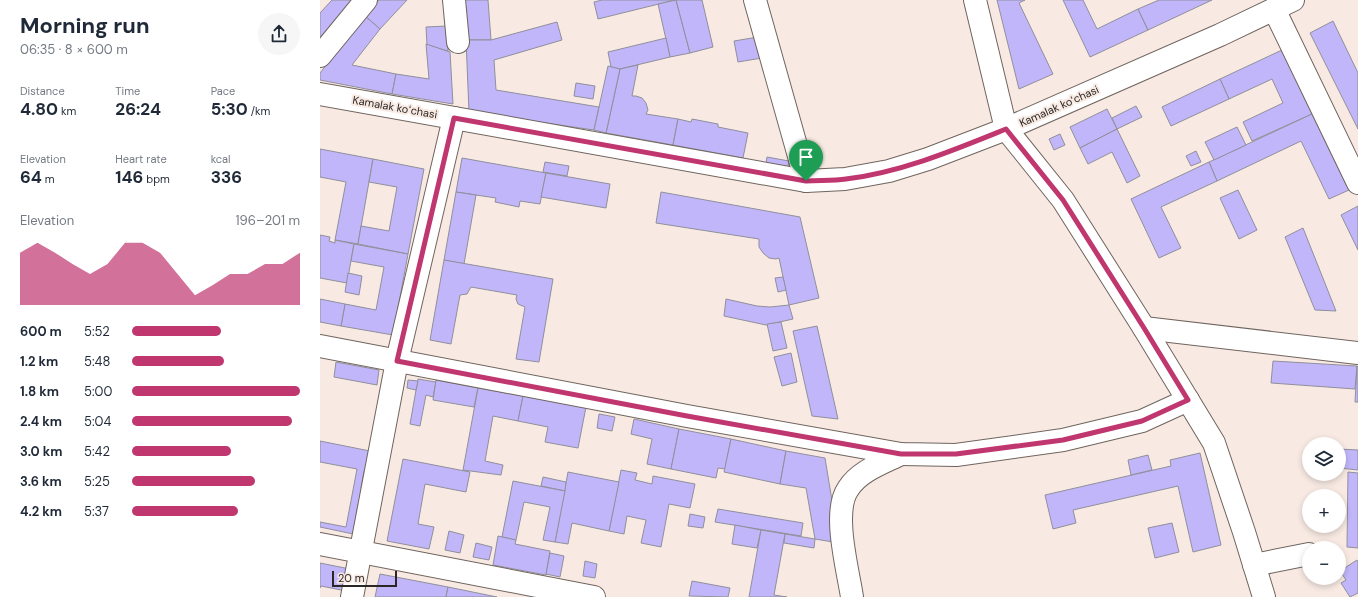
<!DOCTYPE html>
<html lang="en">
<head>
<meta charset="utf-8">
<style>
  :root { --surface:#fff; --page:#f6f6f7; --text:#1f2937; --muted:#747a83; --accent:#c0366f }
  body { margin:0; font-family:"DM Sans",sans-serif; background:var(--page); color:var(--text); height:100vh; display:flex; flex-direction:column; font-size:15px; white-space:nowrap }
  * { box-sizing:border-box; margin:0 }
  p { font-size:13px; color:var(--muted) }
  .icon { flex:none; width:22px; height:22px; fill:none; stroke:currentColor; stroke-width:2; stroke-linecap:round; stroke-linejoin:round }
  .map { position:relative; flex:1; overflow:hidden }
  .sheet { display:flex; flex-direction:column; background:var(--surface); width:320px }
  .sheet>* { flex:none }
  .tools { position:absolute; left:982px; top:437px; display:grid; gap:8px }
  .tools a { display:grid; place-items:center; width:44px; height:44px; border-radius:50%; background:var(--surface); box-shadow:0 2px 6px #0003; font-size:20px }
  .scale { position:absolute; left:12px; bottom:10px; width:65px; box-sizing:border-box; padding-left:4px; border:2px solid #2c2725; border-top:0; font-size:11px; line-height:14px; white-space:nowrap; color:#2c2725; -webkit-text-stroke:3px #f8eae3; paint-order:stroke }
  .pin { position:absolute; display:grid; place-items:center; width:34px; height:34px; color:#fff; margin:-41px -17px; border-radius:50% 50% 50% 0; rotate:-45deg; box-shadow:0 0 4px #0007 }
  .pin .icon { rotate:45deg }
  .round { display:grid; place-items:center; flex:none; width:42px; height:42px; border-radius:21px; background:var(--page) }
  .head { display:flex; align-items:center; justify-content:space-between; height:68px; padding:0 20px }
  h1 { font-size:22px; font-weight:700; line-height:30px }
  .metrics { display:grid; grid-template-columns:repeat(3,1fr); gap:6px; height:68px; padding:4px 20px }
  .metrics div { display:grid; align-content:center }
  .metrics b { font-size:17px; font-weight:700 }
  .metrics small { font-size:11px; font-weight:400 }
  .metrics p { font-size:11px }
  .chart { height:112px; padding:8px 20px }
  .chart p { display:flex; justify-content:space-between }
  .chart svg { width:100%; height:72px; margin-top:4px; fill:var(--accent); opacity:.7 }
  ul { padding:0 20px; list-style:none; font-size:13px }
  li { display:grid; grid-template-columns:64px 48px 1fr; align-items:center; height:30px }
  li i { height:10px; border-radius:5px; background:var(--accent) }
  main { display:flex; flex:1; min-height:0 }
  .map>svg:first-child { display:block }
  .building { fill:#c1b6f9; stroke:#908f9b }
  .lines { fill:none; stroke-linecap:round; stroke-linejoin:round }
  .minor-casing { stroke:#70645e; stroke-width:24 }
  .minor { stroke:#fff; stroke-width:22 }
  .route-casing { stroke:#fff; stroke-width:8 }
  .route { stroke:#c0366f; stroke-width:5 }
  .labels { text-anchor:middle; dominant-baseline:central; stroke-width:4; stroke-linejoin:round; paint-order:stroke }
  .street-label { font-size:11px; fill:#2c2725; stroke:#f8eae3 }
</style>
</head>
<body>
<main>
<section class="sheet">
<div class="head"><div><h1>Morning run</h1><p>06:35 · 8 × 600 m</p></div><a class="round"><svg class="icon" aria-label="share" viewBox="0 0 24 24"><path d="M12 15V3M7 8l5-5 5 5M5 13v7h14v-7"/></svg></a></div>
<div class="metrics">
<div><p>Distance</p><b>4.80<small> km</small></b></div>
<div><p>Time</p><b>26:24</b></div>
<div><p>Pace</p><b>5:30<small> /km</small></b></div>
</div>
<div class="metrics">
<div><p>Elevation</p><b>64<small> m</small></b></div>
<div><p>Heart rate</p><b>146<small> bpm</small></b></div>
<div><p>kcal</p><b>336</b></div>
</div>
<div class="chart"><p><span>Elevation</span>196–201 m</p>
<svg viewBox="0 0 160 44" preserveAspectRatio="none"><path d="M0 44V12L10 6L20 12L30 19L40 25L50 19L60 6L70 6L80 12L90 25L100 38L110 32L120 25L130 25L140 19L150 19L160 12V44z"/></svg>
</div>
<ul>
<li><b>600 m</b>5:52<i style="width:53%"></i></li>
<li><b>1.2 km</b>5:48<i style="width:55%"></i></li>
<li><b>1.8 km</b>5:00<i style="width:100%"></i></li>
<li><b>2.4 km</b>5:04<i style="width:95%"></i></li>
<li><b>3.0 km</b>5:42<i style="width:59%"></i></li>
<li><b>3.6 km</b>5:25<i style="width:73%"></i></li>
<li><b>4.2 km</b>5:37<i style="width:63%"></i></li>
</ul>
</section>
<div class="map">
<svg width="1038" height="597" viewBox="0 0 1038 597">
  <rect width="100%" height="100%" fill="#f8eae3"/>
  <g class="building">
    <polygon points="12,0 41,0 0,43 0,13"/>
    <polygon points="59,0 87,0 60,29 45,16"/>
    <polygon points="144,0 168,0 171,40 146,40"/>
    <polygon points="282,0 355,0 278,19 274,2"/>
    <polygon points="356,0 370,53 350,57 338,4"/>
    <polygon points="356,0 382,0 393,47 370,53"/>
    <polygon points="677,0 705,0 699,3 733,74 699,89"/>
    <polygon points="743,0 763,0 777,29 818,9 828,30 770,57"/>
    <polygon points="839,0 892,0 828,30 818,9"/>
    <polygon points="45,16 60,29 32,65 76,74 72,94 0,80 0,73"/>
    <polygon points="1013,21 1038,73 1038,129 990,33"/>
    <polygon points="237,22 242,40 174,60 176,90 279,107 274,130 149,112 146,40 171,40"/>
    <polygon points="127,26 128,51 107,45 106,27"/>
    <polygon points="438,37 442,58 418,62 414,41"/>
    <polygon points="346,38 350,57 300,69 291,67 288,52"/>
    <polygon points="106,44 130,52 133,104 72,94 76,74 109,79"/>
    <polygon points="962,50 992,114 932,141 923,122 963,103 952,79 909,99 900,79"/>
    <polygon points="318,65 312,96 316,96 322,98 326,103 328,110 326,114 358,119 353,145 286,133 300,69"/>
    <polygon points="288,66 300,69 286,133 274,130"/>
    <polygon points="900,79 909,99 851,126 842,107"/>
    <polygon points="256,83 275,86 273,99 254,96"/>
    <polygon points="816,106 822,117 797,129 792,118"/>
    <polygon points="787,109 797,129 760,148 750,127"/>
    <polygon points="992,114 1029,190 1009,199 981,141 897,181 889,162"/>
    <polygon points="358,119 371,122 372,119 398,124 398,127 428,133 423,158 353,145"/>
    <polygon points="917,127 926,145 894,160 885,142"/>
    <polygon points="797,129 820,176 807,183 792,152 768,164 760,148"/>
    <polygon points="740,134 745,145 734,150 729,139"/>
    <polygon points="0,149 53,159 38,244 15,240 26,182 0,177"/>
    <polygon points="876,151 881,162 871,166 866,156"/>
    <polygon points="447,157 469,161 467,173 445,169"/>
    <polygon points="142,158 226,173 220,204 200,201 199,207 175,202 176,198 136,192"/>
    <polygon points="53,159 104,169 88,254 38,244 41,226 69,231 77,187 49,182"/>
    <polygon points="225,162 249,166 247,176 223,172"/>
    <polygon points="889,162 897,181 841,207 861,248 839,258 811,199"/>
    <polygon points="226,173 290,184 286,208 221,197"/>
    <polygon points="918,190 937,230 919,239 900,198"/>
    <polygon points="136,192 156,195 144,264 124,260"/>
    <polygon points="341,192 480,217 499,298 469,305 459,258 456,259 449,258 443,253 439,247 439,239 336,223"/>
    <polygon points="1038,206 1038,250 1021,215"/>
    <polygon points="983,228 1016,311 995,310 965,237"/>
    <polygon points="0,235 10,237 9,241 15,243 15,240 34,244 27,283 0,278"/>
    <polygon points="34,244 88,254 73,335 21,326 25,304 56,310 64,267 31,261"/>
    <polygon points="124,260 233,279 219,362 196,359 205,307 198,304 196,299 197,295 151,287 147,294 140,295 131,344 110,340"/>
    <polygon points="28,273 42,276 39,295 25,292"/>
    <polygon points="463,277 466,290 458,292 455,278"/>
    <polygon points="0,299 25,304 21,326 0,322"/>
    <polygon points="406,299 437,306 450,307 469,305 473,319 446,325 404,316"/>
    <polygon points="461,322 467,348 453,351 447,324"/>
    <polygon points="497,326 518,419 492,416 473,331"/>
    <polygon points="471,353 477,382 462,386 454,357"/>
    <polygon points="953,361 1037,366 1035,389 951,383"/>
    <polygon points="16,362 59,370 57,385 14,377"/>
    <polygon points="1037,366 1038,367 1038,402 1035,402"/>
    <polygon points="98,379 116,382 113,397 106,395 100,426 90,424"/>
    <polygon points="88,380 98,381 96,390 87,388"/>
    <polygon points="116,380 158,388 154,407 113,400"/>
    <polygon points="158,388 203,396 198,421 173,416 165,461 183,465 181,475 143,470"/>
    <polygon points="203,396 266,407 258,448 225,442 228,427 198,421"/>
    <polygon points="279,414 295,417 292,431 277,428"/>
    <polygon points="314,419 359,429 351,469 327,464 332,439 311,434"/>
    <polygon points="359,429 411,439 405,469 398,468 396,478 351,469"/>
    <polygon points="411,439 466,451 460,484 404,472"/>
    <polygon points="0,441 55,452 51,473 44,471 41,488 45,489 42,505 38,504 33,534 0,527 0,522 26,527 37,469 0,462"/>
    <polygon points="1019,449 1038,450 1038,470 1019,468"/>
    <polygon points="466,451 505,458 519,543 495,539 486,488 460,484"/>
    <polygon points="880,453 901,545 873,552 858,486 753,510 756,523 733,529 725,495 851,466 850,460"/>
    <polygon points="828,455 832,470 811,475 808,460"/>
    <polygon points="83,459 150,472 146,492 105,484 98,524 114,527 109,549 67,541"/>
    <polygon points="301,470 317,473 315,480 332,484 333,476 375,484 370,508 349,504 341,547 321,543 326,520 307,516 304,534 289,531"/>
    <polygon points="248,472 299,482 289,531 252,523 248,544 235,542"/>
    <polygon points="1028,472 1038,473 1038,548 1027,547"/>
    <polygon points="223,477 246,482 245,491 221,486"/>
    <polygon points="193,481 245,491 235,542 223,540 230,507 204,502 196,540 182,537"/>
    <polygon points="398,509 483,523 481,536 395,522"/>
    <polygon points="370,514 385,517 383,528 368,526"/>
    <polygon points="852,523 859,552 835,558 828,528"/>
    <polygon points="415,525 441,530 437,548 412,544"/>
    <polygon points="441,530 465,534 454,595 467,597 429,597"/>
    <polygon points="129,531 144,535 140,553 125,550"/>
    <polygon points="465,534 495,539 494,548 464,543"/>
    <polygon points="178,536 196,540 195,544 230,551 226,575 173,565"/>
    <polygon points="156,543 172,547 169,560 153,557"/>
    <polygon points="230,553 244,556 240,577 226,574"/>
    <polygon points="1037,560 1038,562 1038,593 1030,597 1021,583 1026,580 1020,571"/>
    <polygon points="265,561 277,564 275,578 263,576"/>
    <polygon points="0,563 30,569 26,591 1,586 0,588"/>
    <polygon points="60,574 128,587 126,597 55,597"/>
    <polygon points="372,581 410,588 408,597 369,596"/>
    <polygon points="128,587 177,597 126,597"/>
  </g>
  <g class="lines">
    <defs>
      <g id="minor">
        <polyline points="134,0 138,42"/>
        <polyline points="435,0 486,181"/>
        <polyline points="655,0 686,129 743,200 824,328 894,443 924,532 944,597"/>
        <polyline points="954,9 1038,183"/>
        <polyline points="0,56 46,0"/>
        <polyline points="0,94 486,181 525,179 569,171 608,159 686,129 900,35 973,0"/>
        <polyline points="824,328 1038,353"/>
        <polyline points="0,346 367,416 581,454 636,455 743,440 822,421 868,400"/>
        <polyline points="0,544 274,597"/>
        <polyline points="934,565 989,554"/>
        <polyline points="32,597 77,361 134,118"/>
        <path d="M532,597c-4,-27 -20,-85 -4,-108 11,-18 35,-26 53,-35"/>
      </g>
    </defs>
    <use href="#minor" class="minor-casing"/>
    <use href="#minor" class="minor"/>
  </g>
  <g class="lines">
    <defs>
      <path id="route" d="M134,118l352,63c13,-1 27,0 40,-2 56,-7 108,-29 160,-50l57,71 81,128 44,72 -46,21 -79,19 -107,14h-55l-214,-38 -290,-55z"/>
    </defs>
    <use href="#route" class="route-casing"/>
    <use href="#route" class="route"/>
  </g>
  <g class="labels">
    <g class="street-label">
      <text transform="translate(739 106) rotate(-24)">Kamalak koʻchasi</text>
      <text transform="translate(75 107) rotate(10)">Kamalak koʻchasi</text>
    </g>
  </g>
</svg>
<div class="tools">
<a><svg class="icon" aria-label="layers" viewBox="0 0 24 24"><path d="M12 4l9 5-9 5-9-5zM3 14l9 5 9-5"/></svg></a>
<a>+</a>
<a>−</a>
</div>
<div class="scale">20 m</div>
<div class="pin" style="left:486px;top:181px;background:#1e9e55"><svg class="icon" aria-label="arrive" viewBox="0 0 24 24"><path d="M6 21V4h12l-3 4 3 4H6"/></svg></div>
</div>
</main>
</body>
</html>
